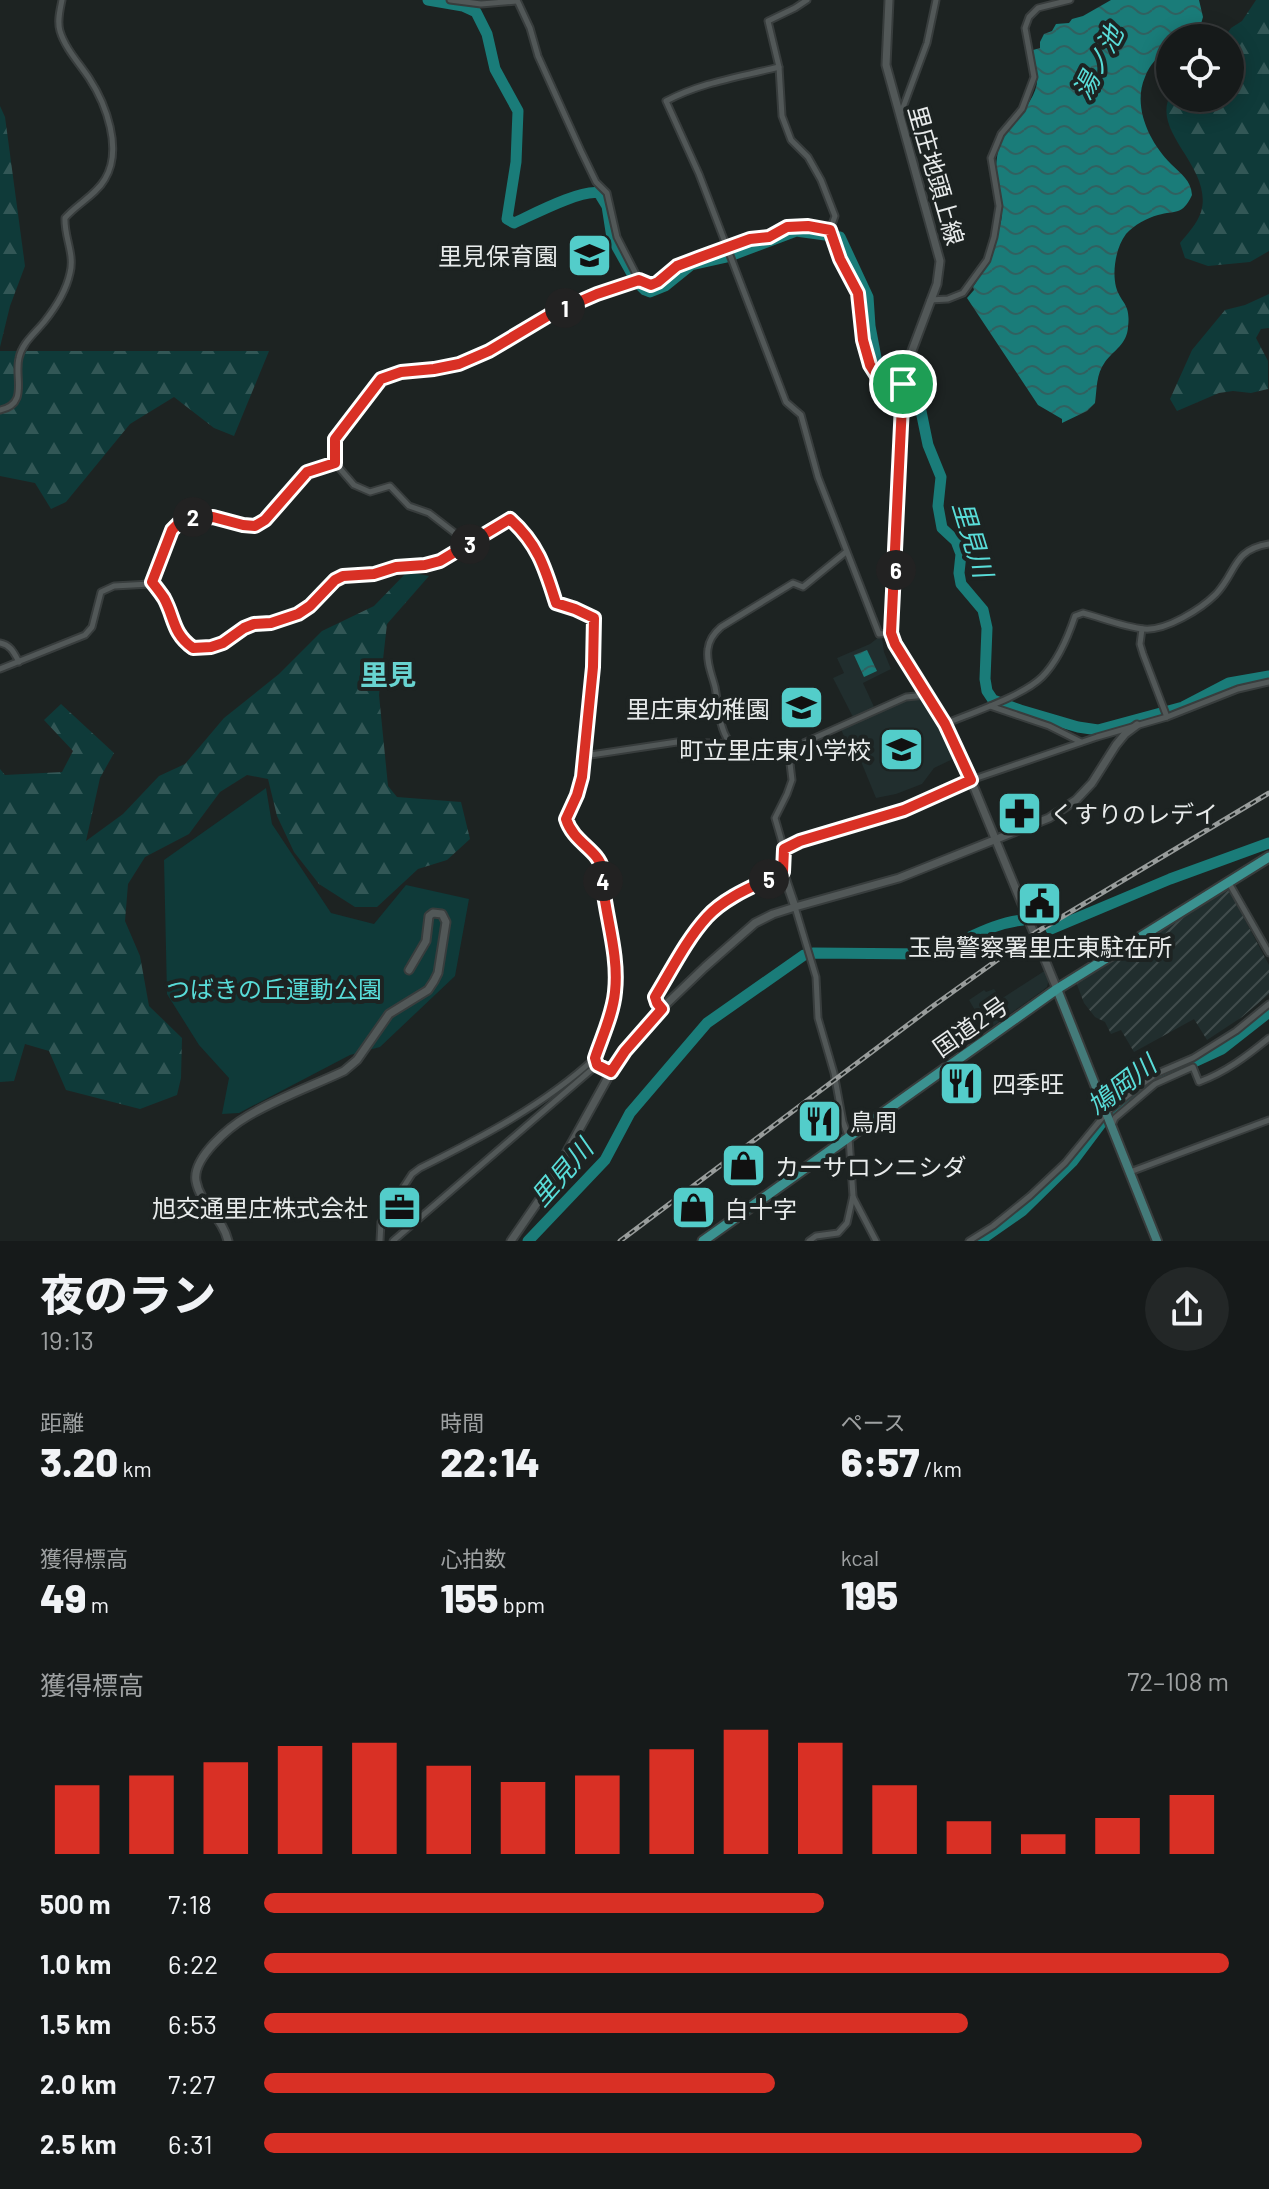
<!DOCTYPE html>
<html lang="ja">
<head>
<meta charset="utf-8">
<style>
  :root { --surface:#161a1a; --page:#232727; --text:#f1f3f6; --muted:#9ea1a2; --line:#353839; --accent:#d93025 }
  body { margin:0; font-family:Barlow,"Noto Sans JP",sans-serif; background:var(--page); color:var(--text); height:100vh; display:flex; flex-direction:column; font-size:30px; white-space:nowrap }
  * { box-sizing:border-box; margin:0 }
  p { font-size:26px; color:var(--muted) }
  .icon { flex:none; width:44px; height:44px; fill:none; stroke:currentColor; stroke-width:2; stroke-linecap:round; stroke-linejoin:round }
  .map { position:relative; height:1241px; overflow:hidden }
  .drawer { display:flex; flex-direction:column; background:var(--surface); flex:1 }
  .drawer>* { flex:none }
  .tools { position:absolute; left:1156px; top:24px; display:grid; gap:16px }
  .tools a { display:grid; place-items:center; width:88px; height:88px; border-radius:50%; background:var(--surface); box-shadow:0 4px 20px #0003,0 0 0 2px var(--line); font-size:40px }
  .pin { position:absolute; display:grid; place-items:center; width:68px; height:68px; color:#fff; margin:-34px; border:4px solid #fff; border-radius:50%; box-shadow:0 2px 8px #0007 }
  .km { position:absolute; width:40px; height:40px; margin:-20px; border-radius:50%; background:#222; color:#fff; font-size:22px; line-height:40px; text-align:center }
  .round { display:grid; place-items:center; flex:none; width:84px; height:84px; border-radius:42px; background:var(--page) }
  .headline { display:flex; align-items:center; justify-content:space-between; height:136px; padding:0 40px }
  h1 { font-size:44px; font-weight:800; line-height:60px }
  .metrics { display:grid; grid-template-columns:repeat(3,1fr); gap:12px; height:136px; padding:8px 40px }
  .metrics div { display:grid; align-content:center }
  .metrics b { font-size:40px; font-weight:800 }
  .metrics small { font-size:22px; font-weight:400 }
  .metrics p { font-size:22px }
  .chart { height:224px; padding:16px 40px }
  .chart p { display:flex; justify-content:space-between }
  .chart svg { width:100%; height:144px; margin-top:8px; stroke:var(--accent); stroke-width:6 }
  ul { padding:0 40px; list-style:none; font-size:26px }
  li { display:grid; grid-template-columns:128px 96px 1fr; align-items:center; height:60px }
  li i { height:20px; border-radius:10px; background:var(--accent) }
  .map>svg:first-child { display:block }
  .built { fill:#212e2e }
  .industrial { fill:url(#industrial-furrows) }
  .green { fill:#0f3a39 }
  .forest { fill:url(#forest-firs) }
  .water { fill:url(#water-waves) }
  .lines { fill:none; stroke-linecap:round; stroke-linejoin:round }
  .river { stroke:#1a7c79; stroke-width:11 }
  .street-casing { stroke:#383d3d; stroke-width:9 }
  .secondary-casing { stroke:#383d3d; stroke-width:11 }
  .primary-casing { stroke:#383d3d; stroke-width:12 }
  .highway-casing { stroke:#383d3d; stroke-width:13 }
  .street { stroke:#525858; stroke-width:5 }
  .secondary { stroke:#525858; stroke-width:7 }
  .primary { stroke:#447b7a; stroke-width:8 }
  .highway { stroke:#3b9290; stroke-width:9 }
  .rail-casing { stroke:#989c9b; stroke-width:5 }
  .rail { stroke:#1d2322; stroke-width:2; stroke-dasharray:6; stroke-linecap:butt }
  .route-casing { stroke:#fff; stroke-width:16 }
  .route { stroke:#d93025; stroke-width:10 }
  .labels { text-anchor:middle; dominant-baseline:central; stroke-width:8; stroke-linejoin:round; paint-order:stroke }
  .street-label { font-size:24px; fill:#e8ebeb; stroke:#1d2322 }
  .poi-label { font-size:24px; fill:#e8ebeb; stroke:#1d2322; text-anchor:start }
  .park-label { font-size:24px; fill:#58dcd8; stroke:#1d2322 }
  .water-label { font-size:26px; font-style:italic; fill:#59ddd9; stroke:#1d2322 }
  .quarter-label { font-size:28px; font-weight:bold; fill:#68d4d1; stroke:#1d2322 }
</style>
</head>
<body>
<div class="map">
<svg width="1269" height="1241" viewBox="0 0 1269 1241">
  <defs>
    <pattern id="industrial-furrows" width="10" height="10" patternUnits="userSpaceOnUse" patternTransform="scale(2)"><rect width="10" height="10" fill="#212e2e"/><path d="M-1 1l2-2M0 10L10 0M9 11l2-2" fill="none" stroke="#414c4c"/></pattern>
    <pattern id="forest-firs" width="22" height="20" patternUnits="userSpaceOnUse" patternTransform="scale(2)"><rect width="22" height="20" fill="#0f3a39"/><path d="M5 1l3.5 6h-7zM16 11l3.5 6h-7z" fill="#325756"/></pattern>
    <pattern id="water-waves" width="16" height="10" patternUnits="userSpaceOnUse" patternTransform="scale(2)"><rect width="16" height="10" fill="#1a7c79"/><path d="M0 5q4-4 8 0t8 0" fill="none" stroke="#306160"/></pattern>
  </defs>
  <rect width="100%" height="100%" fill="#1d2322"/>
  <g class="built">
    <polygon points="879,637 882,638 884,652 891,669 863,683 875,709 854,719 833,678 844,673 837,658 870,644"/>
    <polygon points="913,697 924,697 939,720 957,757 934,768 922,784 896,794 876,798 860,759 852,756 841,729"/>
    <polygon points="1046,970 1049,979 1047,987 1042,991 976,1038 964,1029 974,1023 973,1015 976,1012 969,1000 984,990 986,992 994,989 1001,999"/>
  </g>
  <polygon class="industrial" points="1228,888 1269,965 1269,994 1242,1017 1207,1040 1194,1019 1134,1052 1121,1030 1111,1034 1105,1022 1095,1017 1084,1003 1076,982"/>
  <polygon class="green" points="266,788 272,824 331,913 374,924 406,885 469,899 455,976 380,1047 350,1055 239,1113 222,1114 229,1078 199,1045 167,994 164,860"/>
  <g class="forest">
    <path d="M1256,0h13v251l-19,11 -42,4 -23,-8 -5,-15c8,-10 17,-19 21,-31 13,-44 -50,-79 -31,-116v2h60v-60h-6l7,-10 11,-7z"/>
    <polygon points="0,106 5,117 25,266 10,306 0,347"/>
    <polygon points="1269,294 1269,328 1261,329 1256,338 1268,361 1268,389 1251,393 1233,391 1219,393 1177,411 1170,399 1192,350 1225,310 1245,305"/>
    <polygon points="0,351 269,351 234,436 214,428 174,397 130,424 66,502 51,509 35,483 0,476"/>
    <polygon points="407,572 429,576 387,624 379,695 388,786 397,797 461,802 470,839 447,860 418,869 377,907 355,907 319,884 294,852 277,816 268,779 247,775 220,792 189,834 145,857 128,884 125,921 140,956 149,1006 182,1038 181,1078 177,1095 140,1109 66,1090 49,1051 25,1044 14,1081 0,1082 0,769 5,775 62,772 73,751 44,720 61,704 114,753 100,778 86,841 123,814 159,776 185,764 224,718 279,674 322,631 374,606"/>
  </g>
  <g class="water">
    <path d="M1111,0h88l4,17 -6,20 -27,1v13c-13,5 -20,13 -25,26 -13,30 5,66 26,87 10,10 20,16 21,31 -10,21 -16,15 -34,20 -11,3 -24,10 -32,19 -10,13 -14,37 -10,53 5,17 15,16 12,40 -1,17 -14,23 -23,35 -9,12 -8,27 -10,41l-8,8 -25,12v-4l-24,-14 -71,-107 7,-8 -1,-3 4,-6 -2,-2c13,-20 29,-50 27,-74 -1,-13 -5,-26 -8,-39l2,-1 2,-15 -3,-2 17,-26 3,-1c10,-13 24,-28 22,-45 -1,-10 -5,-17 -4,-26l7,-2v-6l4,-8 8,-3 4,-7 13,-1 3,-4 11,-3z"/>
    <polygon points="867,650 877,671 864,677 854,655"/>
  </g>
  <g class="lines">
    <g class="river">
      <path d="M428,0l35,6 13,6 11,22 8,35 23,42 -2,51 -9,57 7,4c18,-8 67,-34 85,-30l8,13 5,32 24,43 9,9 5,2 15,-6 26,-21 36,-8 69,-26 44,6 28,60 2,29 7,37 7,8 31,11 13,63 13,32 -3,29 4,22 14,13 5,13 -2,19 2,11 22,26 4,18 -2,51 2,12 6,9 27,10 58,17 20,3 85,-23 46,-24 40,-7"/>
      <polyline points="1051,929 1170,879 1269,843"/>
      <path d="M528,1241l77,-81 25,-47 77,-90 97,-68 9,-2 115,1c32,-9 61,-31 95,-34"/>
      <polyline points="979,1241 1022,1211 1073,1161 1103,1121 1155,1080 1222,1049 1269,1012"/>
    </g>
    <defs>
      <g id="street">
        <polyline points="450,0 481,4 517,1"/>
        <polyline points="517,0 530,28 538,56 581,151 596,182 607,193 617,237 639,280"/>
        <polyline points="807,0 795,8 768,21 779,67 782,116 791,140 808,157 821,180 835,216 830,230 840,259 858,293 863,340 870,365 881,379 903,384"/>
        <path d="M779,67c-39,10 -77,15 -113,34l33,73 87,228 15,13 17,62 61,157 12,-1"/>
        <polyline points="901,113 927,43 936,0"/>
        <polyline points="930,300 948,299 963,293 987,260 994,237 999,206 991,158 1001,134 1022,109 1034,77 1025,28 1029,17 1038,8 1070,0"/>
        <path d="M0,410c29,-6 14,-32 19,-52 3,-15 16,-25 25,-36 12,-15 22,-30 26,-49 5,-19 -6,-36 -5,-55 12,-14 31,-23 40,-39 18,-30 1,-75 -16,-101 -10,-15 -24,-30 -29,-47 -3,-10 0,-21 2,-31"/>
        <polyline points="335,463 354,485 370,492 390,486 409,506 429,513 469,544"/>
        <path d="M152,582c4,5 8,10 12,16 11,20 8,35 29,50l18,-1 12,-4 21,-15 10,-4 17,-1 27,-9 12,-8 25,-26 8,-4 31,-2 22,-7 29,-2 15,-4 70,-42c28,25 35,49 46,84l19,6 19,9 -1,49 -11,110 -5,18 -11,24c7,23 32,32 36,49 2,6 0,13 1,19 4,34 16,70 12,105 -2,22 -13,45 -20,66l2,7"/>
        <polyline points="1142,629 1140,644 1143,654 1167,717"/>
        <path d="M0,643c11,2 14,10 19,19"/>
        <path d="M0,669l85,-34 7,-8 9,-35 13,-6 36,-2c14,-19 13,-51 33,-65l30,-2 30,8 12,1 10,-6 42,-48 28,-9v-24l41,-57 12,-7 46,-6 25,-5 30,-13 62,-37 46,-20 42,-14 12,5 7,-3 19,-16 73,-27 19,-2 18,-10 21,-1 22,4"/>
        <polyline points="990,706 1049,726 1081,742"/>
        <path d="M945,724c26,-11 78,-28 97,-47 16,-16 26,-40 33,-61l8,-3c19,5 41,14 61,16 22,2 57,-20 72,-35 21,-22 16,-44 53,-50"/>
        <path d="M729,742c-11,-17 -10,-35 -14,-55 -3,-12 -9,-25 -7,-38 1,-9 6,-16 13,-22l72,-44 10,4 43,-35"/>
        <polyline points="584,756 677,742 747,744 779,756 789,755 801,744 906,697 926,695"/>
        <polyline points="784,849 800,841 904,810 971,780 1097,737 1167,717 1238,689 1269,682"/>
        <polyline points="1229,883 1269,953"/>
        <polyline points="795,907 816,977 818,1018 834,1073 843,1122 849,1138 853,1196 847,1223 838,1233 816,1236 809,1241"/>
        <polyline points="662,1009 657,1003 655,997 707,916 740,893 783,872 784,849 775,818 787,794 792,780 789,755"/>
        <path d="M1112,1125l3,-7 40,-34 38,-17 6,15c27,-10 48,-26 70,-44"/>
        <polyline points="1130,1172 1269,1120"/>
        <polyline points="853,1197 876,1241"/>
        <path d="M380,1241l1,-19 3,-5 28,-43 8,-6c62,-31 124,-63 175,-110"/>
        <polyline points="393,1241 597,1065 611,1072"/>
        <polyline points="969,1241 993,1226 1030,1196 1065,1163 1107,1112 1142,1084 1158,1073 1193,1058 1236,1031 1269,1004"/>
      </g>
      <g id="secondary">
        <polyline points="889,0 886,65 940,261 937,284 907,364 903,384 896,568 890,623 895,644 945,724 971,780 1057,989"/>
        <polyline points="783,872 795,907"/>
        <path d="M228,1241c-5,-23 -28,-37 -32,-60 -4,-23 33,-54 52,-65 30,-18 64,-30 96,-45l13,-11 32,-46 39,-24 6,-9 4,-8 8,-51 -4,-8 -9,-1 -4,3 -3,25 -17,29"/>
        <polyline points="511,1241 544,1193 611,1072 625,1051 656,1014 705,967 755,923 773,914 795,907 899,878 1049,818 1076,800 1092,783 1116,745 1125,734 1137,725"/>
      </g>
      <polyline id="primary" points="1057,989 1157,1241"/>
      <polyline id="highway" points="703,1241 1057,989 1269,857"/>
    </defs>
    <use href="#street" class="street-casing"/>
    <use href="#secondary" class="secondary-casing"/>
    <use href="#primary" class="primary-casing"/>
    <use href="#highway" class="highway-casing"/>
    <use href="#street" class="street"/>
    <use href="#secondary" class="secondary"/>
    <use href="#primary" class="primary"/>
    <use href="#highway" class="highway"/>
    <defs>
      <polyline id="rail" points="620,1241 933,1006 1035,933 1269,793"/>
    </defs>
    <use href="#rail" class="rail-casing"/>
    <use href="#rail" class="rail"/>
  </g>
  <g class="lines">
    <defs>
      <path id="route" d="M808,226l22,4 10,29 18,34 5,47 7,25 7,11 4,3 22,5 -12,249 4,11 50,80 26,56 -67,30 -104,31 -16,8 -1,23c-26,13 -57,24 -76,45 -21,23 -36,54 -52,80l2,6 5,6 -37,42 -14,21 -14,-7 -2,-7c7,-21 18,-44 20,-66 4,-35 -8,-71 -12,-105 -1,-6 1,-13 -1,-19 -4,-18 -29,-26 -36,-49l11,-24 5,-18 11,-110 1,-49 -19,-9 -19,-6c-11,-35 -18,-59 -46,-84l-70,42 -15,4 -29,2 -22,7 -31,2 -8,4 -25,26 -12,8 -27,9 -17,1 -10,4 -21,15 -12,4 -18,1c-21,-15 -18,-30 -29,-50 -4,-6 -8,-11 -12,-16l20,-52 11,-11 30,-2 30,8 12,1 10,-6 42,-48 28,-9v-24l46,-60 20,-7 33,-3 25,-5 30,-13 62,-37 46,-20 42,-14 12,5 7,-3 19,-16 21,-8 52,-19 19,-2 18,-10z"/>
    </defs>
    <use href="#route" class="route-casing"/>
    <use href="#route" class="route"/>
  </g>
  <defs>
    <symbol id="school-square" viewBox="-11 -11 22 22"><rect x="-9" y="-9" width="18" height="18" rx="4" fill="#53cdca" stroke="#1d2322"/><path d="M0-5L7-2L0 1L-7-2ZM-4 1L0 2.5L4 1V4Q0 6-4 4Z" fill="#111"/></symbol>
    <symbol id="pharmacy-square" viewBox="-11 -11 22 22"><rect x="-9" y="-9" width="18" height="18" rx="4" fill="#53cdca" stroke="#1d2322"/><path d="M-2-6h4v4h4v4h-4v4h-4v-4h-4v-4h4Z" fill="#111"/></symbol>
    <symbol id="civic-square" viewBox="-11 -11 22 22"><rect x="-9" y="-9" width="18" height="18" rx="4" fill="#53cdca" stroke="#1d2322"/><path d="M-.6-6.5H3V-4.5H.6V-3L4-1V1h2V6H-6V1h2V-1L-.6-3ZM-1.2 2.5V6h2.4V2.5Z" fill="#111"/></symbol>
    <symbol id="restaurant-square" viewBox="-11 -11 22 22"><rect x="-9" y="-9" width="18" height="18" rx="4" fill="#53cdca" stroke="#1d2322"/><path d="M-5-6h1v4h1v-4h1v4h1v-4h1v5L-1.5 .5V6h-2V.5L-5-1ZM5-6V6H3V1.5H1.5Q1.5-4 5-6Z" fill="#111"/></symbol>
    <symbol id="shop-square" viewBox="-11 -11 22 22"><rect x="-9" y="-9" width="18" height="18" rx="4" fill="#53cdca" stroke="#1d2322"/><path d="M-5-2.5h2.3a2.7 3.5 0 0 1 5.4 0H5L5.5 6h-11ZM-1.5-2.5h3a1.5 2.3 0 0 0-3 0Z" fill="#111"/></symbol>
    <symbol id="office-square" viewBox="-11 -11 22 22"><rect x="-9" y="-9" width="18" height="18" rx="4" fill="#53cdca" stroke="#1d2322"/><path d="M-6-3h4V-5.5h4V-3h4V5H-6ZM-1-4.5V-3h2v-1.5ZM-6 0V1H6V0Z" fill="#111"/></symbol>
  </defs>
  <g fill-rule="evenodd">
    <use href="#school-square" x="564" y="230" width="51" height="51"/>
    <use href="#school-square" x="776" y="682" width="51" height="51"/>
    <use href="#school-square" x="876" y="724" width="51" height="51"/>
    <use href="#pharmacy-square" x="994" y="788" width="51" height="51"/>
    <use href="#civic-square" x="1014" y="878" width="51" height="51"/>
    <use href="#restaurant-square" x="936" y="1058" width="51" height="51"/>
    <use href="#restaurant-square" x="794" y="1096" width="51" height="51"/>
    <use href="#shop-square" x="718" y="1140" width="51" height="51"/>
    <use href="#office-square" x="374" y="1182" width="51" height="51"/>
    <use href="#shop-square" x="668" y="1182" width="51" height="51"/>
  </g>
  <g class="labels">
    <g class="street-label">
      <text transform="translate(937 175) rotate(74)">里庄地頭上線</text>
      <text transform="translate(970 1026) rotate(-35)">国道2号</text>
    </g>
    <g class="poi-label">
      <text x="558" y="255" text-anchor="end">里見保育園</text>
      <text x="770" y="708" text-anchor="end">里庄東幼稚園</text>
      <text x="871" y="749" text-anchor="end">町立里庄東小学校</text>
      <text x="1050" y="813">くすりのレデイ</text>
      <text x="1040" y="946" text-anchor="middle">玉島警察署里庄東駐在所</text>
      <text x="992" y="1083">四季旺</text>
      <text x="850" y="1121">鳥周</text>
      <text x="775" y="1166">カーサロンニシダ</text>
      <text x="368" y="1207" text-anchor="end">旭交通里庄株式会社</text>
      <text x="725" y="1208">白十字</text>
    </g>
    <g class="park-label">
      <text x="274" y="988">つばきの丘運動公園</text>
    </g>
    <g class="water-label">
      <text transform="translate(1097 62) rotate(-63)">湯ノ池</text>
      <text transform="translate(974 539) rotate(73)">里見川</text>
      <text transform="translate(1121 1084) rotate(-38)">鳩岡川</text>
      <text transform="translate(561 1172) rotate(-49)">里見川</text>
    </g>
    <g class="quarter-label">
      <text x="388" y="674">里見</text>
    </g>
  </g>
</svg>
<div class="tools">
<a><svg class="icon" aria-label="locate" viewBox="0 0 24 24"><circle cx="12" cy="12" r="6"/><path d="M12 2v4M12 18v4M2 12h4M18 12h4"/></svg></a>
</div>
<div class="pin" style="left:903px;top:384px;background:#1e9e55"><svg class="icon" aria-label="arrive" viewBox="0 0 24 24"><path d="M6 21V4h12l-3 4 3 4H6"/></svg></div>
<b class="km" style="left:565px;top:308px">1</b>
<b class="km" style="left:193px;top:517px">2</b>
<b class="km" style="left:470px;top:544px">3</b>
<b class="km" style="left:603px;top:881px">4</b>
<b class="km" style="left:769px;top:879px">5</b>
<b class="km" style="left:896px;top:570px">6</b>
</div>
<section class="drawer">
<div class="headline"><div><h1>夜のラン</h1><p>19:13</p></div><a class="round"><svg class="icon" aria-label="share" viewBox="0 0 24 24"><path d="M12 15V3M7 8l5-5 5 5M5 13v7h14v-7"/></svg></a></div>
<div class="metrics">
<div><p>距離</p><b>3.20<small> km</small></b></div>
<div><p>時間</p><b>22:14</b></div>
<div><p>ペース</p><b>6:57<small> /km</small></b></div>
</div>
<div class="metrics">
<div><p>獲得標高</p><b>49<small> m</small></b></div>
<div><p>心拍数</p><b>155<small> bpm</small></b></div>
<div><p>kcal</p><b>195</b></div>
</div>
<div class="chart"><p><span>獲得標高</span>72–108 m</p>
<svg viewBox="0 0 160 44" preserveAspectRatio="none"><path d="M5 44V23M15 44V20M25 44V16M35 44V11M45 44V10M55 44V17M65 44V22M75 44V20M85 44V12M95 44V6M105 44V10M115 44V23M125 44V34M135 44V38M145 44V33M155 44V26"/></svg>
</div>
<ul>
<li><b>500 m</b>7:18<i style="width:58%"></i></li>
<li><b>1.0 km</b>6:22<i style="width:100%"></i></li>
<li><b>1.5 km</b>6:53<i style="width:73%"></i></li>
<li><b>2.0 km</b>7:27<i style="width:53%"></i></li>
<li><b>2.5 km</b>6:31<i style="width:91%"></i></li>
</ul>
</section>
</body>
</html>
